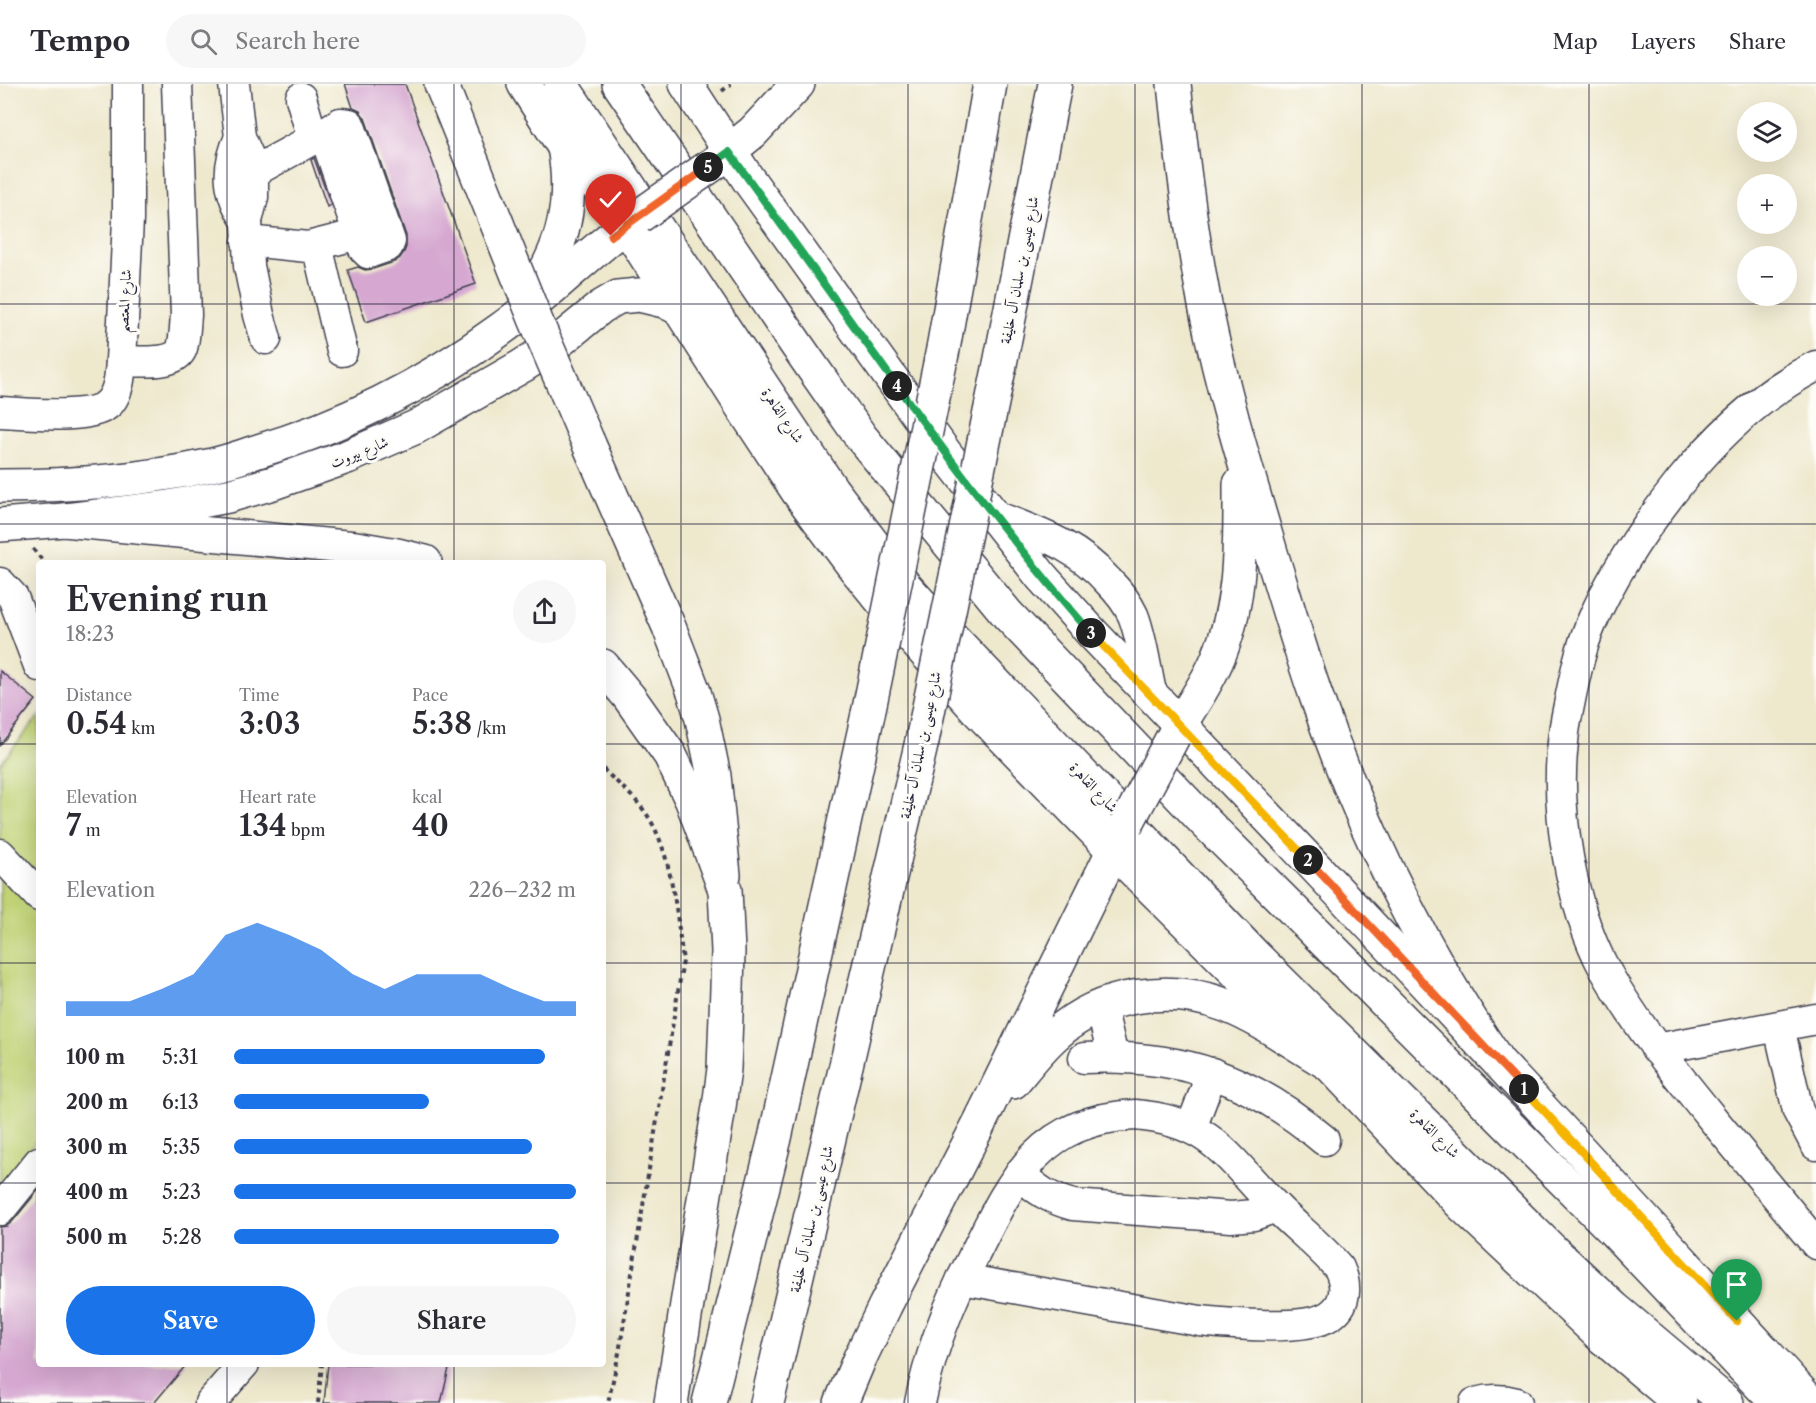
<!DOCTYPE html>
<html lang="en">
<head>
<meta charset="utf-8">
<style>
  :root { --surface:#fff; --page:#f7f7f7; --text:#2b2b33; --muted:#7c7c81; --line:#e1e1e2; --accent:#1a73e8 }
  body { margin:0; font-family:"Libre Caslon Text",Amiri,serif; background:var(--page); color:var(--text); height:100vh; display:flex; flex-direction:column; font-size:22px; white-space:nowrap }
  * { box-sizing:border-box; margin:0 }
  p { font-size:20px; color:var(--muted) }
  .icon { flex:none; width:33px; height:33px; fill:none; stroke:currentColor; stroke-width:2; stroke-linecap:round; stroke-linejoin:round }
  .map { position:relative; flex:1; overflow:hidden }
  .sheet { position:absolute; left:36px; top:476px; width:570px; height:807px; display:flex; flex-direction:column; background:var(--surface); border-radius:6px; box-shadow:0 6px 24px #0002 }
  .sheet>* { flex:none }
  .tools { position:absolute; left:1737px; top:18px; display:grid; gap:12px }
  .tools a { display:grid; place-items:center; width:60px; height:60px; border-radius:50%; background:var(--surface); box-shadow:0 6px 24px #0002; font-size:30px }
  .pin { position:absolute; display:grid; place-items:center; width:51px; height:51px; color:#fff; margin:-62px -26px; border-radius:50% 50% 50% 0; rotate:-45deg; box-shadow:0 0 6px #0007 }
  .pin .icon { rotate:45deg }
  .km { position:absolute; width:30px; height:30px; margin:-15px; border-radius:50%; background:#222; color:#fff; font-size:16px; line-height:30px; text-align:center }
  .round { display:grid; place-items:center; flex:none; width:63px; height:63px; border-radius:32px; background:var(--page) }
  .overview { display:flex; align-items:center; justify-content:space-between; height:102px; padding:0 30px }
  h1 { font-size:33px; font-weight:600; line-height:45px }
  .metrics { display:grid; grid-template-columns:repeat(3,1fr); gap:9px; height:102px; padding:6px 30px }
  .metrics div { display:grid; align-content:center }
  .metrics b { font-size:30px; font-weight:600 }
  .metrics small { font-size:16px; font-weight:400 }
  .metrics p { font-size:16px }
  .chart { height:168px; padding:12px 30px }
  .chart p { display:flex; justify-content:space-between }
  .chart svg { width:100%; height:108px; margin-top:6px; fill:var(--accent); opacity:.7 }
  .cta { display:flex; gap:12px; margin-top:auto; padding:12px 30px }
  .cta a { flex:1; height:69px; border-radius:36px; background:var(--accent); color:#fff; font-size:24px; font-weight:600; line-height:69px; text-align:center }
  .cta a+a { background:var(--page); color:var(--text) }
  ul { padding:0 30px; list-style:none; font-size:20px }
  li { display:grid; grid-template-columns:96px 72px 1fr; align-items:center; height:45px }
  li i { height:15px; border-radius:8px; background:var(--accent) }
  header { display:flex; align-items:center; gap:36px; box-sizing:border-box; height:84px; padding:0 30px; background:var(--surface); border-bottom:2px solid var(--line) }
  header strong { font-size:28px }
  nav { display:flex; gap:33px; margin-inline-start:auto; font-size:21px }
  .search { width:420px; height:54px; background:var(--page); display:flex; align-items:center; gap:15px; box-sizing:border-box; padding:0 21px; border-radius:33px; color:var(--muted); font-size:22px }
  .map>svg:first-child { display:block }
  .green { fill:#c0d275; stroke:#717a58; stroke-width:1.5 }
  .building { fill:#d6a8d1 }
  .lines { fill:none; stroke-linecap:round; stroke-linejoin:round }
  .minor-casing { stroke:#414051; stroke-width:33 }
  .major-casing { stroke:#414051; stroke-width:36 }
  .highway-casing { stroke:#414051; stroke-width:36 }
  .path { stroke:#414051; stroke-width:4; stroke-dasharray:4.5 4.5; stroke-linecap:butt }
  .minor { stroke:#fff; stroke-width:30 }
  .major { stroke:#fff; stroke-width:33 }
  .highway { stroke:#fff; stroke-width:33 }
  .major-bridge-casing { stroke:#414051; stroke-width:36; stroke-linecap:butt }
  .highway-bridge-casing { stroke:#414051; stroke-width:36; stroke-linecap:butt }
  .major-bridge { stroke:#fff; stroke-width:33 }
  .highway-bridge { stroke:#fff; stroke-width:33 }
  .split-1-casing { stroke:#fff; stroke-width:12 }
  .split-2-casing { stroke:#fff; stroke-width:12 }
  .split-3-casing { stroke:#fff; stroke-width:12 }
  .split-4-casing { stroke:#fff; stroke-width:12 }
  .split-5-casing { stroke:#fff; stroke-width:12 }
  .split-6-casing { stroke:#fff; stroke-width:12 }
  .split-1 { stroke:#f5b400; stroke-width:8 }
  .split-2 { stroke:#f0652b; stroke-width:8 }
  .split-3 { stroke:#f5b400; stroke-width:8 }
  .split-4 { stroke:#22a559; stroke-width:8 }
  .split-5 { stroke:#22a559; stroke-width:8 }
  .split-6 { stroke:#f0652b; stroke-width:8 }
  .grid { fill:none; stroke:#22223b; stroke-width:1.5; stroke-opacity:0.55 }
  .labels { text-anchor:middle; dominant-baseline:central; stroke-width:6; stroke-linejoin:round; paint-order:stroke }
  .street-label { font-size:15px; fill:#22223b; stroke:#fdfcf7 }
</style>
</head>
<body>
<header>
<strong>Tempo</strong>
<div class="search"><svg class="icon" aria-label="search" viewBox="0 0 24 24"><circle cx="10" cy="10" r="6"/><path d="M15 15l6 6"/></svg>Search here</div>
<nav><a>Map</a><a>Layers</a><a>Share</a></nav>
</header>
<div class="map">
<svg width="1816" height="1319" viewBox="0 0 1816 1319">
  <rect width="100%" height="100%" fill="#fdfcf7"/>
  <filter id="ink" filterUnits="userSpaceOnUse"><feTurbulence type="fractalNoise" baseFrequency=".0167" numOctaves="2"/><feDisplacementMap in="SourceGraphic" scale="12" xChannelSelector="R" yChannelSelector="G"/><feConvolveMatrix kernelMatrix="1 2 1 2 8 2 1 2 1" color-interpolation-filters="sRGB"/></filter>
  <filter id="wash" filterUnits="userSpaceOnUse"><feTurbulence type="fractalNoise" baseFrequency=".008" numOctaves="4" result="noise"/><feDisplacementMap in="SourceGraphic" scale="24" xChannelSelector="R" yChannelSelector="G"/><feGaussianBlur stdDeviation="1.35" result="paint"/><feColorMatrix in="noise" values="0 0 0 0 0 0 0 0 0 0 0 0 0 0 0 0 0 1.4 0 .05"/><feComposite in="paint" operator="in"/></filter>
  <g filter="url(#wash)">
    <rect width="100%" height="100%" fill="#eee8cd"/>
    <g class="green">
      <polygon points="39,632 39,791 0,759 0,680"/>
      <polygon points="0,786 10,795 39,833 39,1053 0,1104"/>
    </g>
    <g id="blocks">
      <g class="building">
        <polygon points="345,0 405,0 476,200 366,238 348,186 358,183 365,186 373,185 394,178 400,174 404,168 406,163 406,152 365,34 360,27 353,24"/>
        <polygon points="314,74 331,121 327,123 311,76"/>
        <polygon points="0,587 36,616 0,661"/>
        <polygon points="39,1105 39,1280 187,1280 154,1319 0,1319 0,1143 7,1142 13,1137"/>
        <polygon points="328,1280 450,1280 441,1319 324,1319"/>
      </g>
    </g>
  </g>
  <g filter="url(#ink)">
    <use href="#blocks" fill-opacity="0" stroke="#414051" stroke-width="1.5"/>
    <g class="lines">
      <defs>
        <g id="minor">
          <polyline points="234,0 240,53 250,76 253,88 253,113 247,137 249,182 259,231 266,255"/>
          <polyline points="301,14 313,55"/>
          <polygon points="340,39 349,40 351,45 390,157 388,162 368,169 364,165 324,49"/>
          <path d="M240,53c-14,31 -13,55 7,84"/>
          <polyline points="253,88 324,49"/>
          <polyline points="247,157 308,163 359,150"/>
          <polyline points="317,161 342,267"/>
          <path d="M121,277c17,0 55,5 61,-13 3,-10 3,-23 4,-33l-9,-231"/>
          <path d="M1816,282c-54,27 -98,69 -136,116 -35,44 -67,90 -89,142 -10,23 -15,47 -20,71 -3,16 -7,31 -8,47 -8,68 8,165 41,226 30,54 69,102 108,150 35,42 69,84 104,126"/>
          <path d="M0,328c26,1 94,9 110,-10 9,-11 10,-27 11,-41l7,-141v-136"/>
          <path d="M993,431c45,18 82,29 115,66 10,10 19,21 25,34 9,22 13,57 19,81"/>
          <polyline points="0,499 13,513 39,582"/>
          <polyline points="0,770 39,812"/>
          <polyline points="1101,922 1113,973"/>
          <polyline points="1779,943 1798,1027 1816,1061"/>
          <polyline points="1656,965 1816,935"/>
          <path d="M1084,974c98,-4 165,19 240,82"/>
          <path d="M1135,1031c77,6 92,43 141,92 21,21 44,39 63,61 8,17 8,37 -10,48 -23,15 -101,8 -129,5l-238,-42c43,-82 65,-159 173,-164z"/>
          <polyline points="1191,1044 1212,989"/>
          <path d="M1020,1089c15,17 31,26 53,32l158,12 23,-2 22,-8"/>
          <polyline points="0,1126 39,1078"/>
          <polyline points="210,1319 244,1280"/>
          <path d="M920,1319c9,-44 23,-84 42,-124"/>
          <path d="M1475,1319c14,-4 27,-4 42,0"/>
        </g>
        <g id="major">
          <polyline points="441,0 496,137"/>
          <polyline points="524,0 564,63 611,118 746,329 798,408 854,483 914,556 977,626 1113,766 1329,980 1462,1121 1603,1254 1680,1319"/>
          <polyline points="561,0 832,406 905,502 946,547 1255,872 1553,1167 1614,1224 1727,1319"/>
          <polyline points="619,0 796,260 861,353 1008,531 1206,739 1612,1145 1777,1319"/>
          <path d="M686,0l62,95 197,274 96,123 52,58c243,253 483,508 718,769"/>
          <polyline points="716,78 753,48 798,0"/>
          <path d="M533,212c6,-13 13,-25 19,-38 17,-36 19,-73 12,-111"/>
          <polyline points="588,358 669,543 694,608 702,635 714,692 724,791"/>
          <path d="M0,402c71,0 143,-6 212,-21 14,-3 29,-8 43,-13 89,-26 171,-68 246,-123 48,-34 88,-78 137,-112"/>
          <polyline points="0,441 64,436 169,423 228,412 273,399 347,373 416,343 522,282 552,263 601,223 618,213 639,211 664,217 680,225"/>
        </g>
        <g id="highway">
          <path d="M1174,0c8,76 17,151 32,226 17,83 42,165 66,246 14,45 27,90 42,134 44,130 104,253 181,367"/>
          <polyline points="943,265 990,0"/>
          <polyline points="999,285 1055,0"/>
          <polyline points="64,436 356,464 397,471 425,478"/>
          <polyline points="603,582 629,613 670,671 692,717 725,806 728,867 727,904 724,985 719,1023 671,1319"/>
          <path d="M1174,651c14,-25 32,-49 43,-75 25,-56 23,-117 23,-176"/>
          <path d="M1013,998c14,-17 27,-34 43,-48 44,-40 114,-50 169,-29 36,14 70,39 104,59"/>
          <polyline points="709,1319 775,1054 868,630"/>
          <polyline points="767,1319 922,657"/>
          <polyline points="841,1319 859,1276 885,1222 981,1036 1126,741"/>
        </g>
      </defs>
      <use href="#minor" class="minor-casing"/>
      <use href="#major" class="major-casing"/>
      <use href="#highway" class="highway-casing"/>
      <g class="path">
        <polyline points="722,7 731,0"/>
        <polyline points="33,465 44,478"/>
        <path d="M603,685c14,14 31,27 42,43 27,36 32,106 38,149l-64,392 -11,50"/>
        <polyline points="318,1319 322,1280"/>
      </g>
      <use href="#minor" class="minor"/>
      <use href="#major" class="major"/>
      <use href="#highway" class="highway"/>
      <defs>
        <g id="major-bridge">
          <polyline points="638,133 716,78"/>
          <polyline points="496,137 536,237 588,358"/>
        </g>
        <g id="highway-bridge">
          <polyline points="868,630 943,265"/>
          <polyline points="922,657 999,285"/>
          <polyline points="1126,741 1174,651"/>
        </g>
      </defs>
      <use href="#major-bridge" class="major-bridge-casing"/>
      <use href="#highway-bridge" class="highway-bridge-casing"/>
      <use href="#major-bridge" class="major-bridge"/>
      <use href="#highway-bridge" class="highway-bridge"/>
    </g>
  </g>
  <g class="lines" filter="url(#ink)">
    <defs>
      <polyline id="split-1" points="1524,1005 1737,1237"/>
      <polyline id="split-2" points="1308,776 1524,1005"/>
      <polyline id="split-3" points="1091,549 1308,776"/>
      <path id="split-4" d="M897,302c61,85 125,168 194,247"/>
      <polyline id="split-5" points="708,83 729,68 897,302"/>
      <polyline id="split-6" points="611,152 708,83"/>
    </defs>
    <use href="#split-1" class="split-1-casing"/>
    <use href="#split-2" class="split-2-casing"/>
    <use href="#split-3" class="split-3-casing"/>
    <use href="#split-4" class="split-4-casing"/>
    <use href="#split-5" class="split-5-casing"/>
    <use href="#split-6" class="split-6-casing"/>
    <use href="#split-1" class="split-1"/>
    <use href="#split-2" class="split-2"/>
    <use href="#split-3" class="split-3"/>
    <use href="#split-4" class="split-4"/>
    <use href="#split-5" class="split-5"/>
    <use href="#split-6" class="split-6"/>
  </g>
  <path class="grid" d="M227,0v478M454,0v478M681,0v1319M908,0v1319M1135,0v1319M1362,0v1319M1589,0v1319M0,220h1816M0,440h1816M0,660h39M603,660h1213M0,879h39M603,879h1213M0,1099h39M603,1099h1213M227,1280v39M454,1280v39"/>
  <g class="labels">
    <g class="street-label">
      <text transform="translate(1019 186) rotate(-79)">شارع عيسى بن سلمان آل خليفة</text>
      <text transform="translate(124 217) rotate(-87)">شارع المعتصم</text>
      <text transform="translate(783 331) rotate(56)">شارع القاهرة</text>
      <text transform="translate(359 368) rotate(-22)">شارع بيروت</text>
      <text transform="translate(920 661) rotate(-78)">شارع عيسى بن سلمان آل خليفة</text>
      <text transform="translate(1094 703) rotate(47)">شارع القاهرة</text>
      <text transform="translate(1435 1049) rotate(45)">شارع القاهرة</text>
      <text transform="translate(811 1135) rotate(-77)">شارع عيسى بن سلمان آل خليفة</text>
    </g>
  </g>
</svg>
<div class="tools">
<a><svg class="icon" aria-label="layers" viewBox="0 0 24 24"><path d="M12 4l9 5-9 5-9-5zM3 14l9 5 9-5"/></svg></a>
<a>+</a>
<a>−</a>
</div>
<div class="pin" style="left:1737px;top:1237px;background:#1e9e55"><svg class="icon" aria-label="arrive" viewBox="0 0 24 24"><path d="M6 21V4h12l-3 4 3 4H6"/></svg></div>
<div class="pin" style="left:611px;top:152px;background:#d93025"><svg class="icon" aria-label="check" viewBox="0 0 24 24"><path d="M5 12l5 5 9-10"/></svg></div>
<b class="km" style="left:1524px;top:1005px">1</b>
<b class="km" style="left:1308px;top:776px">2</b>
<b class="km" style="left:1091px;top:549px">3</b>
<b class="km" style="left:897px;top:302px">4</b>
<b class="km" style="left:708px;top:83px">5</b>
<section class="sheet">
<div class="overview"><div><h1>Evening run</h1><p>18:23</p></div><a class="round"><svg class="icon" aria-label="share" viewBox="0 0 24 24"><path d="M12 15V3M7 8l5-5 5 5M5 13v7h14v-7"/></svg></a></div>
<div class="metrics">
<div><p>Distance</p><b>0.54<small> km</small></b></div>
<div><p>Time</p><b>3:03</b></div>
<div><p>Pace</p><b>5:38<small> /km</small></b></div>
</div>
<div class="metrics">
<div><p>Elevation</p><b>7<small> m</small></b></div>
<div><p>Heart rate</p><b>134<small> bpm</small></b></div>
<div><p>kcal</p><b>40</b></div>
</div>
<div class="chart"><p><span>Elevation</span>226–232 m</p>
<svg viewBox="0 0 160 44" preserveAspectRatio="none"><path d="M0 44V38L10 38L20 38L30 33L40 27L50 11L60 6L70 11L80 17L90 27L100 33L110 27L120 27L130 27L140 33L150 38L160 38V44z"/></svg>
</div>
<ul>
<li><b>100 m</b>5:31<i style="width:91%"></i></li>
<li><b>200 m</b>6:13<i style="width:57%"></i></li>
<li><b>300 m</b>5:35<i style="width:87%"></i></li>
<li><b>400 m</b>5:23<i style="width:100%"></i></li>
<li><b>500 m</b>5:28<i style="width:95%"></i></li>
</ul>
<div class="cta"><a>Save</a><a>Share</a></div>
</section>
</div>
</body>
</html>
